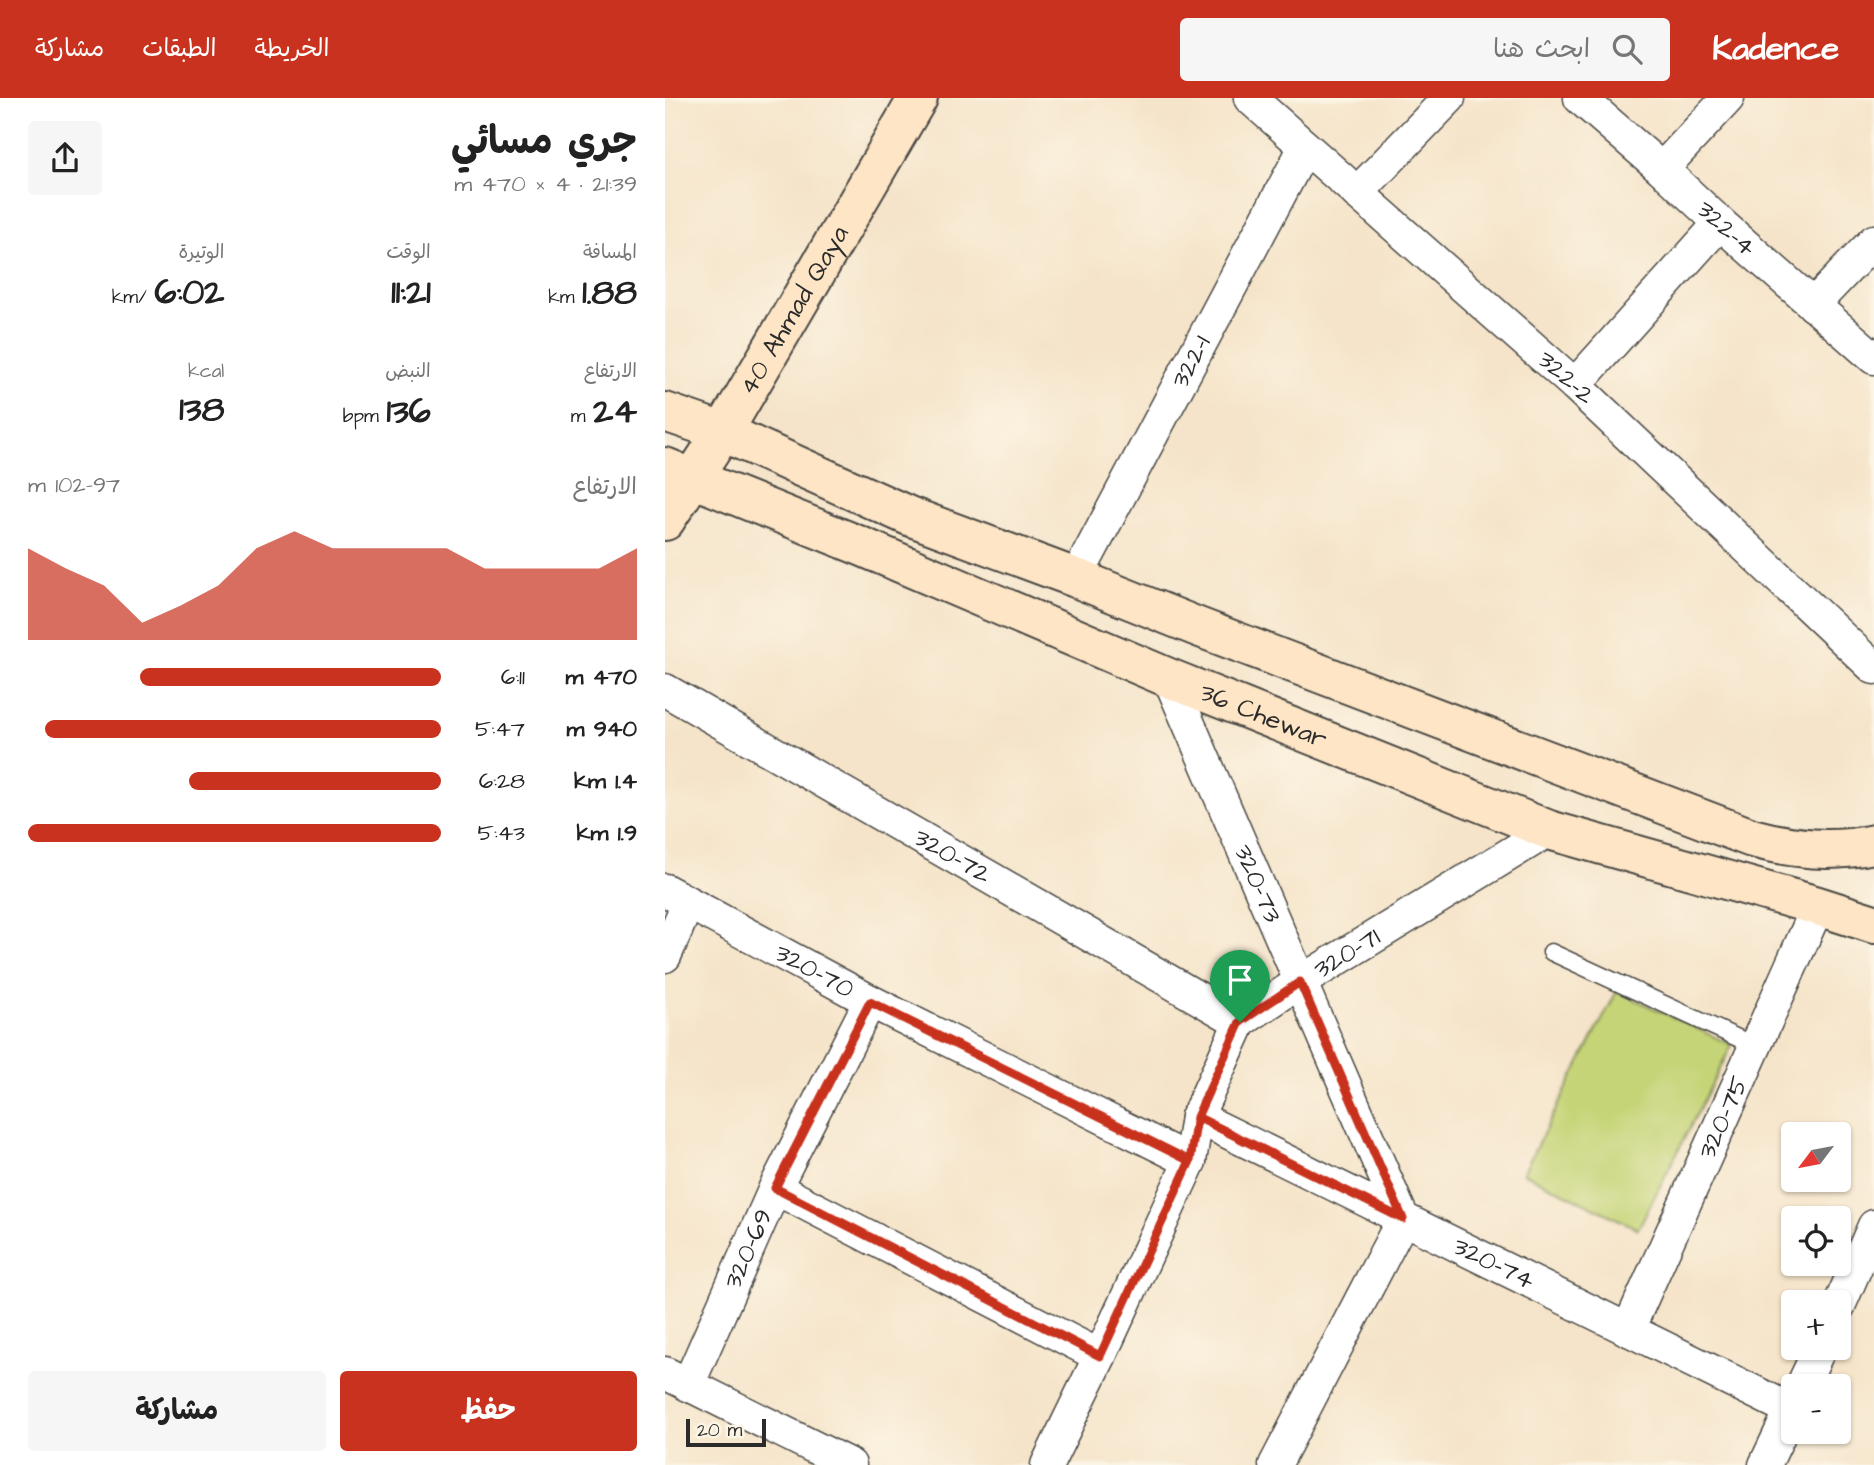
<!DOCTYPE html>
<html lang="ar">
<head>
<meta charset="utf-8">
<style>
  :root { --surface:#fff; --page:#f6f6f6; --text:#222; --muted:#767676; --accent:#c8321e }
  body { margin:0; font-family:"Architects Daughter","Playpen Sans Arabic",sans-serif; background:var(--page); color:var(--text); direction:rtl; height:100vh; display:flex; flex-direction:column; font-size:26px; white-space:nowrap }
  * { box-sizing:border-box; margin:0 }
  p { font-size:23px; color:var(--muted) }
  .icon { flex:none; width:38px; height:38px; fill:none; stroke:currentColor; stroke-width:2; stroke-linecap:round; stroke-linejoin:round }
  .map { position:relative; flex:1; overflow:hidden; direction:ltr }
  .panel { display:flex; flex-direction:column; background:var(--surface); width:665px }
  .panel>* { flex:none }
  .needle { width:46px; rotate:238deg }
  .tools { position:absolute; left:1116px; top:1024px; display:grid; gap:14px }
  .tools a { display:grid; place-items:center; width:70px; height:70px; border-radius:7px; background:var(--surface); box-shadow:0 2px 5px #0004; font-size:35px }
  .scale { position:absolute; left:21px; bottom:18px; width:80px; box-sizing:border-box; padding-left:7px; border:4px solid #2b2b2b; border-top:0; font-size:19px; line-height:24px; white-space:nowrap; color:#2b2b2b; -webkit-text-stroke:5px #fcf5e5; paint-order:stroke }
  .pin { position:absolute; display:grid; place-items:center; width:60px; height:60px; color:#fff; margin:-72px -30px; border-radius:50% 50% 50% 0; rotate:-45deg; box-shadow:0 0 7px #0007 }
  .pin .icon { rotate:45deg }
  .round { display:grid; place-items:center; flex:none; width:74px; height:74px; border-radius:7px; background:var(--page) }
  .summary { display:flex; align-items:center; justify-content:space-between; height:119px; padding:0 28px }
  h1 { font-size:38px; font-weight:700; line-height:52px }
  .metrics { display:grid; grid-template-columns:repeat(3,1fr); gap:10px; height:119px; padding:7px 28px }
  .metrics div { display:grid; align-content:center }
  .metrics b { font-size:35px; font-weight:700 }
  .metrics small { font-size:19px; font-weight:400 }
  .metrics p { font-size:19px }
  .chart { height:196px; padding:14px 28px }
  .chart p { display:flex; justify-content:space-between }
  .chart svg { width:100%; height:126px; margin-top:7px; fill:var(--accent); opacity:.7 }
  .cta { display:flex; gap:14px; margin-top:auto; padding:14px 28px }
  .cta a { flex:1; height:80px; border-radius:7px; background:var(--accent); color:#fff; font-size:28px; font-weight:700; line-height:80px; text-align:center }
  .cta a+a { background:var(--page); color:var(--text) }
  ul { padding:0 28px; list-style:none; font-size:23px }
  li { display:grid; grid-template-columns:112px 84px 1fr; align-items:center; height:52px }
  li i { height:18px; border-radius:9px; background:var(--accent) }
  header { display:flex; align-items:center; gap:42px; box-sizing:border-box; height:98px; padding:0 35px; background:var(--accent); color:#fff }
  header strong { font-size:33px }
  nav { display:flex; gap:38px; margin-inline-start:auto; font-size:24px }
  .search { width:490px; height:63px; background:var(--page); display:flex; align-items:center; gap:18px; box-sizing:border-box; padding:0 24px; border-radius:7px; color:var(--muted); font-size:26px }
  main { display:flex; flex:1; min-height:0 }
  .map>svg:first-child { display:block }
  .green { fill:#c5d476; stroke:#788050; stroke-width:2 }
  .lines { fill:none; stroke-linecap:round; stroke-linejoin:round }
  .lane-casing { stroke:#494743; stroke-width:19 }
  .street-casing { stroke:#494743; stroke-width:35 }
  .secondary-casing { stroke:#494743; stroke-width:42 }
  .lane { stroke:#fff; stroke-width:16 }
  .street { stroke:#fff; stroke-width:32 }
  .secondary { stroke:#fde5c5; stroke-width:38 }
  .route-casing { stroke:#fff; stroke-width:14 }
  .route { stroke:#c8321e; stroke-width:9 }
  .labels { text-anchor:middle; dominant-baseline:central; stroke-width:6; stroke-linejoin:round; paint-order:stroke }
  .street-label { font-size:26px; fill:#2b2b2b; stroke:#fcf5e5 }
</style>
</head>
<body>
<header>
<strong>Kadence</strong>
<div class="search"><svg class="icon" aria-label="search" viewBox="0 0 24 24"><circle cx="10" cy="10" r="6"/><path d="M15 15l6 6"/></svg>ابحث هنا</div>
<nav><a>الخريطة</a><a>الطبقات</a><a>مشاركة</a></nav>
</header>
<main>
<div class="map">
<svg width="1209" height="1367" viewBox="0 0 1209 1367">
  <rect width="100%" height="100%" fill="#fcf5e5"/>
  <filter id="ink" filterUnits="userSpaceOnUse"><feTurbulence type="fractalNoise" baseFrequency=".0143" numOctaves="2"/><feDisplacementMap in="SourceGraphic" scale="14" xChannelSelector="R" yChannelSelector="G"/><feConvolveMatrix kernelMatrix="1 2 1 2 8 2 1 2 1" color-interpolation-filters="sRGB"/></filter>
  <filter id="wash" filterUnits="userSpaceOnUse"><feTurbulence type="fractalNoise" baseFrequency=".00686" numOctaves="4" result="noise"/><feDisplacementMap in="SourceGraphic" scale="28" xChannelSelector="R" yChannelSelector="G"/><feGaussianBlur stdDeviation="1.57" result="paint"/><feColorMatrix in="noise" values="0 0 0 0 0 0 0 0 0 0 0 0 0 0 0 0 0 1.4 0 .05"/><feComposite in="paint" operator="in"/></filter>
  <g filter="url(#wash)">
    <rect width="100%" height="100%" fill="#f5e4c9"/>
    <polygon class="green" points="952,893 1067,947 973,1131 858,1075"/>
  </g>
  <g filter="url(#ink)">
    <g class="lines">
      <defs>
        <polyline id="lane" points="886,854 1090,948"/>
        <g id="street">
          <path id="s1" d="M585,0l325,287 299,283"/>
          <path id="s2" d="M915,0l82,71 58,54 154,135"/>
          <polyline points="997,71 1063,0"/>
          <polyline points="692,95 784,0"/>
          <polyline points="1148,207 1209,143"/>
          <polyline points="910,287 1055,125"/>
          <path id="s3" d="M411,480l229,-431"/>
          <path id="s4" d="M504,580l234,541 -128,246"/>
          <path id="s5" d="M0,592l575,332"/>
          <path id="s6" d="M0,792l205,111 320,160"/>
          <polyline points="0,858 23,805"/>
          <path id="s7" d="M532,1019l594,293"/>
          <polyline points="110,1090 435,1258"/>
          <polyline points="1174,1208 1209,1128"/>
          <path id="s8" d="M963,1232l190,-424"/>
          <polyline points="0,1275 185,1367"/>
          <path id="s9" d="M23,1287l87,-197 95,-187"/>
          <polyline points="1137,1288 1155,1250"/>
          <path id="s10" d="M382,1367l53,-109 90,-195 7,-44 43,-95 60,-40 249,-152"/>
          <polyline points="1100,1367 1129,1306"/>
        </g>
        <g id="secondary">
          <path d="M0,314l58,20 186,84 167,62 122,49 554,211c41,11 80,15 122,6"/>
          <path id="s11" d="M0,369l198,80 306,131 380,152 269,76 56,18"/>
          <path id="s12" d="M0,423l58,-89 195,-334"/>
        </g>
      </defs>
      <use href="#lane" class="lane-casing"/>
      <use href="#street" class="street-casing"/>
      <use href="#secondary" class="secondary-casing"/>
      <use href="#lane" class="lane"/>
      <use href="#street" class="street"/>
      <use href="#secondary" class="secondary"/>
    </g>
  </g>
  <g class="lines" filter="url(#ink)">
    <defs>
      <polyline id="route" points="575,924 532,1019 525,1063 435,1258 110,1090 205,904 525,1063 532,1019 738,1121 635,884 575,924"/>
    </defs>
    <use href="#route" class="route-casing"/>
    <use href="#route" class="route"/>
  </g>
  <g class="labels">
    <g class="street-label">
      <text stroke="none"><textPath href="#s2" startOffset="196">322-4</textPath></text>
      <text stroke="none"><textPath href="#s12" startOffset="247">40 Ahmad Qaya</textPath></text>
      <text stroke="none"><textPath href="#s3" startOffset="245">322-1</textPath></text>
      <text stroke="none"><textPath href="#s1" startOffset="422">322-2</textPath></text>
      <text stroke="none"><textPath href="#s11" startOffset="648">36 Chewar</textPath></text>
      <text stroke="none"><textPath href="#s5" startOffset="332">320-72</textPath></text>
      <text stroke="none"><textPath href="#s4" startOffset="224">320-73</textPath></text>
      <text stroke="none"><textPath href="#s10" startOffset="612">320-71</textPath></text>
      <text stroke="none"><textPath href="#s6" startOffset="170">320-70</textPath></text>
      <text stroke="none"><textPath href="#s8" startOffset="233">320-75</textPath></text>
      <text stroke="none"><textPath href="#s9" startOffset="149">320-69</textPath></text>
      <text stroke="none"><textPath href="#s7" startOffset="331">320-74</textPath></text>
    </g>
  </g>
</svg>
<div class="tools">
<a><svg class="needle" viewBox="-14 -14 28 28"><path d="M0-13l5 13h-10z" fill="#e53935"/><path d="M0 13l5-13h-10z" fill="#767676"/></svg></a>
<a><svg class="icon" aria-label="locate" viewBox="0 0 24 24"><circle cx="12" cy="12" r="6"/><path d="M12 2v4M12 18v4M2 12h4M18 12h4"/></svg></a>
<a>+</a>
<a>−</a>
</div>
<div class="scale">20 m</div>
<div class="pin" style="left:575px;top:924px;background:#1e9e55"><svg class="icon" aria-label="arrive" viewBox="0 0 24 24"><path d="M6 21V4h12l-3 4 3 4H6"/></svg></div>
</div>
<section class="panel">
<div class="summary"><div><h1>جري مسائي</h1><p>21:39 · 4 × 470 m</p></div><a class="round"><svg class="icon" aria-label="share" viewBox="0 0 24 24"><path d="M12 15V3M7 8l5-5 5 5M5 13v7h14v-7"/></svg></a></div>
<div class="metrics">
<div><p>المسافة</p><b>1.88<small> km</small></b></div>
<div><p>الوقت</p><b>11:21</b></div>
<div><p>الوتيرة</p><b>6:02<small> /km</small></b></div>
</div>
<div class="metrics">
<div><p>الارتفاع</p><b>24<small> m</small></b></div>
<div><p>النبض</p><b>136<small> bpm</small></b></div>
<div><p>kcal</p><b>138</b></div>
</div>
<div class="chart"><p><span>الارتفاع</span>97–102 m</p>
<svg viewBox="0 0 160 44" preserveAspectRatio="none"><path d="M0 44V12L10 19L20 25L30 38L40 32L50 25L60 12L70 6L80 12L90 12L100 12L110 12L120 19L130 19L140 19L150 19L160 12V44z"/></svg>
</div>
<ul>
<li><b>470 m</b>6:11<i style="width:73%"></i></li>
<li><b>940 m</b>5:47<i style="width:96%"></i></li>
<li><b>1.4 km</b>6:28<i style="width:61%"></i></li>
<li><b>1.9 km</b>5:43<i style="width:100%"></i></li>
</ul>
<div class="cta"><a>حفظ</a><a>مشاركة</a></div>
</section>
</main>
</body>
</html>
